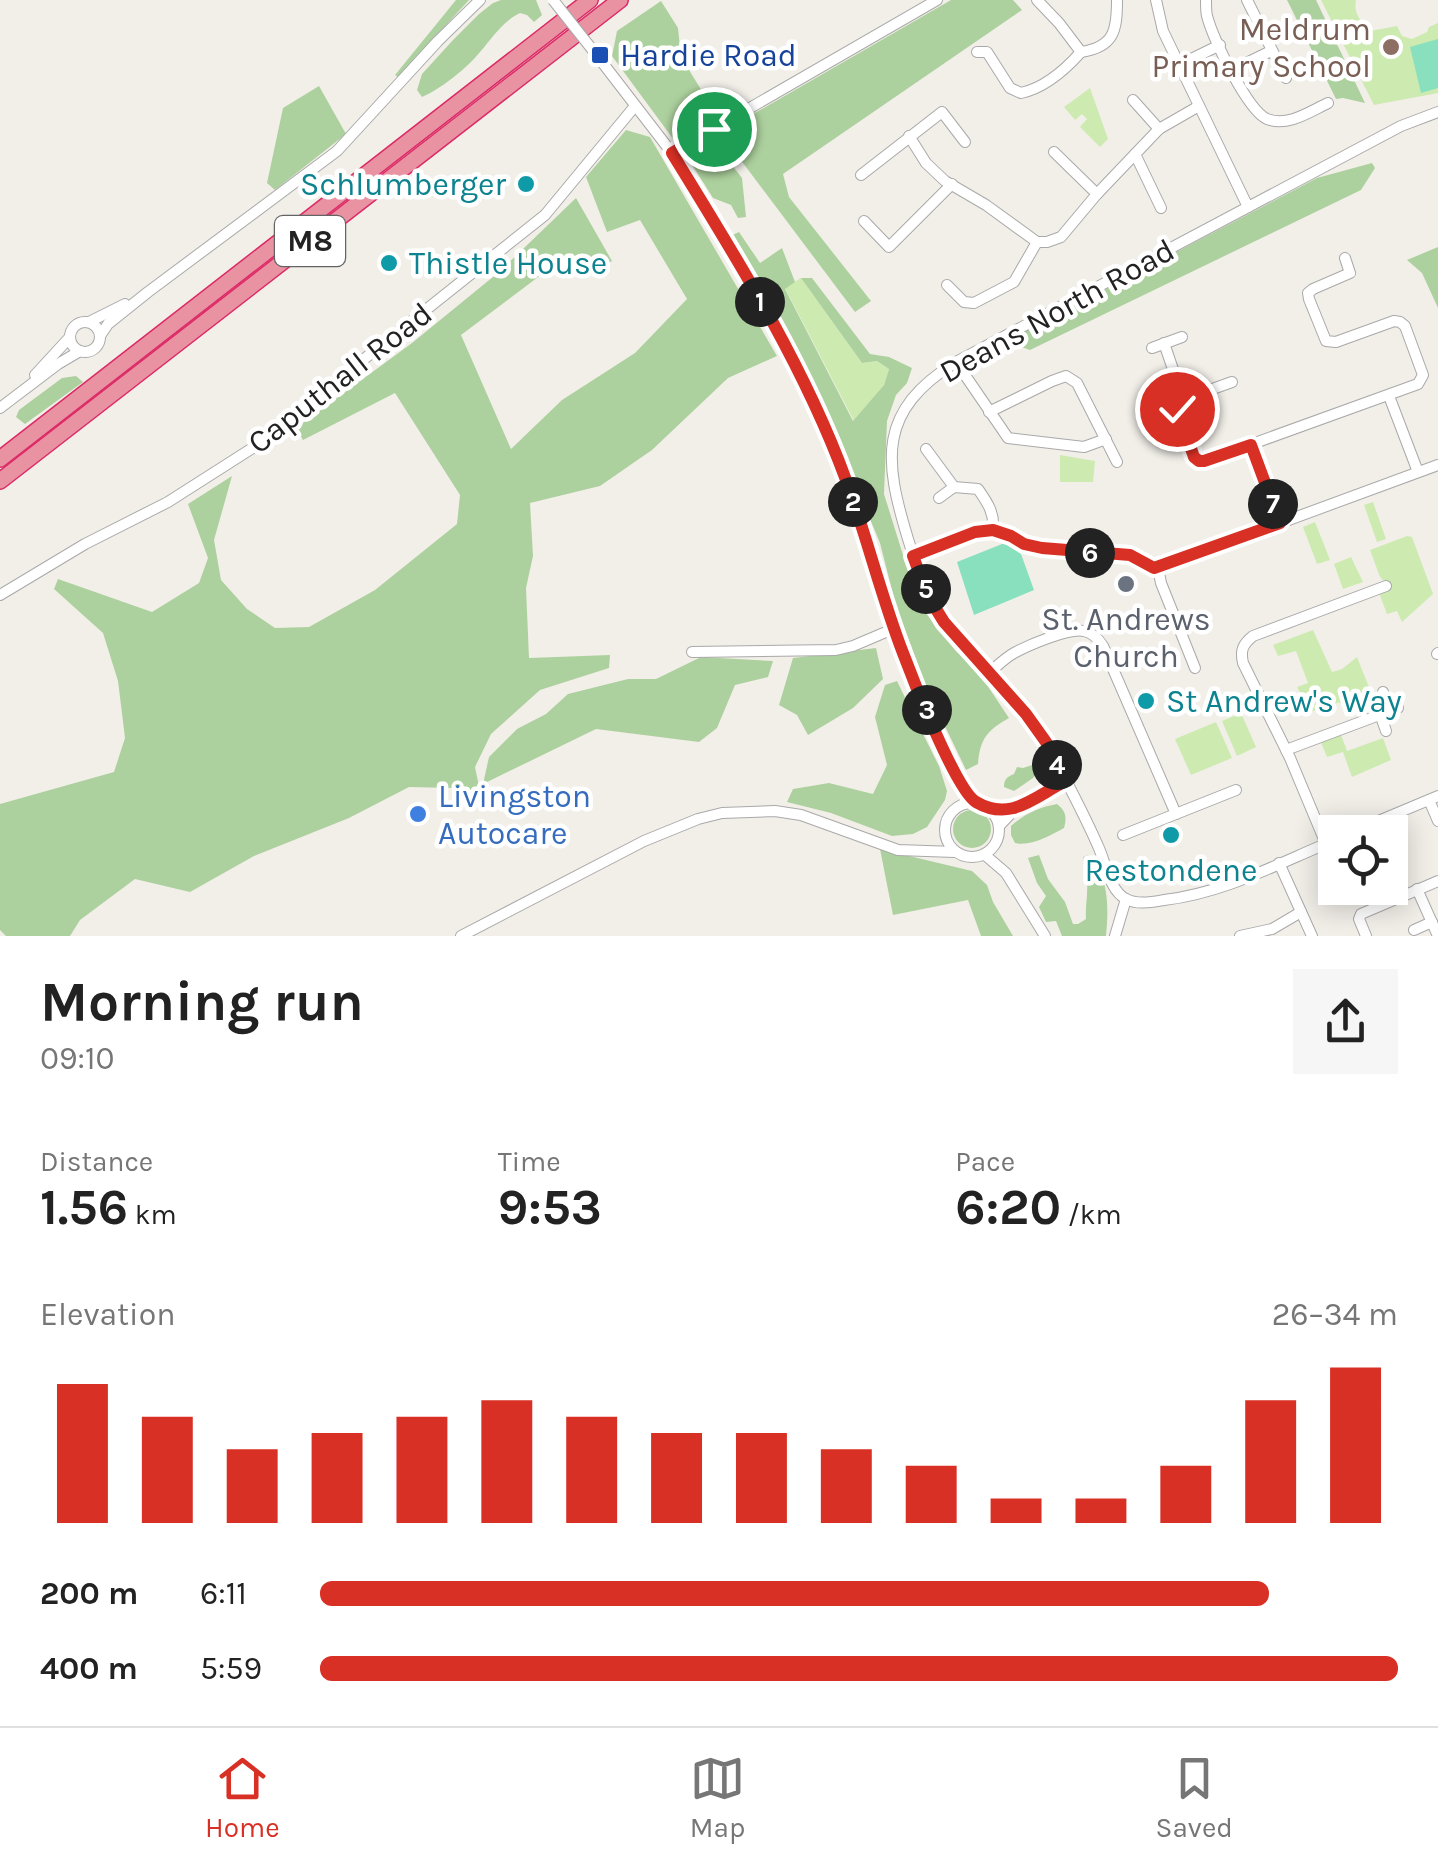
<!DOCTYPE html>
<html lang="en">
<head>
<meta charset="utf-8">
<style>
  :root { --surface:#fff; --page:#f6f6f6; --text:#222; --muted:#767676; --line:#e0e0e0; --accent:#d93025 }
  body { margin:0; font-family:Karla,sans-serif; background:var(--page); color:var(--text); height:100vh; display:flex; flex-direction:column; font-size:38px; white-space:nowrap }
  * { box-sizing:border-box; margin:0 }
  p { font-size:32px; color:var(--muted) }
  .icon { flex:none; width:55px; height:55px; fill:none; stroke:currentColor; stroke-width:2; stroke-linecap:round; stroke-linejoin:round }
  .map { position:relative; height:936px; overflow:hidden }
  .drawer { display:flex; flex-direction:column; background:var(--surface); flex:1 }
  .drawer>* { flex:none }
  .controls { position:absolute; left:1318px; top:815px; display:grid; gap:20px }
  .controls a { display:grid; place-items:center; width:90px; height:90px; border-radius:0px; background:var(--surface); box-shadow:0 5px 25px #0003; font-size:50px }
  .pin { position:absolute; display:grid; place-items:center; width:85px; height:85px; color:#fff; margin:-42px; border:5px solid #fff; border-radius:50%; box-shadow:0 2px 10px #0007 }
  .km { position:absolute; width:50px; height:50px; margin:-25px; border-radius:50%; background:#222; color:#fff; font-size:28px; line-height:50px; text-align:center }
  .round { display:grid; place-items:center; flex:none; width:105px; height:105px; border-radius:0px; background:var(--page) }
  .head { display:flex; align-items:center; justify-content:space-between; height:170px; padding:0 40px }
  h1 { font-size:55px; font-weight:700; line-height:75px }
  .metrics { display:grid; grid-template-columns:repeat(3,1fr); gap:15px; height:170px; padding:10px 40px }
  .metrics div { display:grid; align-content:center }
  .metrics b { font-size:50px; font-weight:700 }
  .metrics small { font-size:28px; font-weight:400 }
  .metrics p { font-size:28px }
  .chart { height:280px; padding:20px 40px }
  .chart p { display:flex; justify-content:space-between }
  .chart svg { width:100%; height:180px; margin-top:10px; stroke:var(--accent); stroke-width:6 }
  ul { padding:0 40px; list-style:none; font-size:32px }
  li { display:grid; grid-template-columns:160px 120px 1fr; align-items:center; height:75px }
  li i { height:25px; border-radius:12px; background:var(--accent) }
  .tab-bar { display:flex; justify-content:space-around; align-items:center; height:140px; border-top:2px solid var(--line); background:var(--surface); font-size:28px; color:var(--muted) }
  .tab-bar a { display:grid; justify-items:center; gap:5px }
  .tab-bar .current { color:var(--accent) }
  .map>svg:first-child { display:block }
  .grass { fill:#cdebb0 }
  .forest { fill:#add19e }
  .pitch { fill:#88e0be }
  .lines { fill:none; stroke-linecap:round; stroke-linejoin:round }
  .minor-casing { stroke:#a9a9a9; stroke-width:12 }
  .highway-casing { stroke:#dc2a67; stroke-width:18 }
  .minor { stroke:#fff; stroke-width:10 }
  .highway { stroke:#e892a2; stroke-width:15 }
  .minor-bridge-casing { stroke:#a9a9a9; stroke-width:12; stroke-linecap:butt }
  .minor-bridge { stroke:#fff; stroke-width:10 }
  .route-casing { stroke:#fff; stroke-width:20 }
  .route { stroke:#d93025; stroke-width:12 }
  .education-dot { fill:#8d6e63; stroke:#fff; stroke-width:4 }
  .transit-dot { fill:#1a4fb4; stroke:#fff; stroke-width:4 }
  .culture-dot { fill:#0f9aa8; stroke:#fff; stroke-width:4 }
  .worship-dot { fill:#6b7280; stroke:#fff; stroke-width:4 }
  .shop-dot { fill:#3f7fe0; stroke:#fff; stroke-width:4 }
  .labels { text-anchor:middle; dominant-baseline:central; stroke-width:9; stroke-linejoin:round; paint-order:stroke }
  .shield { fill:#fff; stroke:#646464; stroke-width:2.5 }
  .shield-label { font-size:30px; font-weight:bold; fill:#222 }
  .education-label { font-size:32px; fill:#785e54; stroke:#fff; text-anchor:end }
  .transit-label { font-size:32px; fill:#164399; stroke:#fff; text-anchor:start }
  .culture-label { font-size:32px; fill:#0d838f; stroke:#fff; text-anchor:start }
  .street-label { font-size:32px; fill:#222; stroke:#fff }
  .worship-label { font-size:32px; fill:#5b616d; stroke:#fff }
  .shop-label { font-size:32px; fill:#366cbe; stroke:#fff; text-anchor:start }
</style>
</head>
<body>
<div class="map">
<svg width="1438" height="936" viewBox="0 0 1438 936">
  <rect width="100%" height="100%" fill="#f2efe9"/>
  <g class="grass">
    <path d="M1321,0h35c-3,13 5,22 14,31l27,-5 5,10 10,3 15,-7 2,-5 9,-4v70l-64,12z"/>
    <polygon points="1090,88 1108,139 1100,147 1080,127 1087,119 1082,114 1075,120 1064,107"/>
    <polygon points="801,278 862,363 877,361 889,369 884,385 854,421 785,288"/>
    <polygon points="1060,455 1095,461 1093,482 1060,482"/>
    <polygon points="1373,502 1386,539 1377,542 1364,505"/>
    <polygon points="1315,522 1330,560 1317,564 1303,527"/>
    <polygon points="1407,536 1412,537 1433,594 1402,622 1397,611 1387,614 1379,593 1387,584 1380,577 1370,550"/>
    <polygon points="1351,557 1363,582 1343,589 1334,564"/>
    <polygon points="1313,630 1332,672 1342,669 1357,657 1372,695 1350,704 1348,701 1341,704 1340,702 1310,712 1297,687 1308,683 1296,651 1278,656 1273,645"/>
    <polygon points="1241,713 1256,747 1237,756 1222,721"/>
    <polygon points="1216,722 1232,758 1191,775 1175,739"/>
    <polygon points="1340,732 1347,751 1383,738 1391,760 1352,777 1343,752 1327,757 1320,740"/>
  </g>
  <g class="forest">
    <polygon points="456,0 469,0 398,77 395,75"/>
    <path d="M501,0h35l6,15 -8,7 -7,-7 -7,-2c-17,8 -28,25 -40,39 -13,16 -39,37 -58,45l-5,-7 5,-16 31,-34 26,-26 14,-11z"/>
    <polygon points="951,0 1013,0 1022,10 783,174 789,197 871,301 855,312 728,143 729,128"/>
    <polygon points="1287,0 1316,0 1365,103 1343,98 1336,99"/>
    <polygon points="661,1 678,28 681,57 705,96 727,112 684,139 674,140 612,56 617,31"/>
    <polygon points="319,86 346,134 275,190 267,183 283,108"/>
    <polygon points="626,130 650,137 777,356 728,378 652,450 600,486 530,503 533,556 526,588 529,658 610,655 609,668 540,690 491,734 475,767 483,806 452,788 409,787 349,818 254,856 190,892 135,879 80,920 70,936 6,936 0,930 0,804 114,772 125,738 118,681 103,633 54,589 58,579 152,612 199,583 208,558 188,504 232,476 214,540 221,580 247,609 275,628 309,627 375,590 457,524 460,495 395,393 303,440 296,428 412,343 499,272 576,198 612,261 586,276 566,256 461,335 511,449 562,400 635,353 687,299 640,220 607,232 586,177"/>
    <polygon points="710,141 717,146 742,178 746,217 738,218 731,205 713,198 691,163 691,152"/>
    <polygon points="1372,163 1375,168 1361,190 1030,350 1015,345 1024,332 1317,178"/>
    <path d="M739,232l21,31 22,-15 13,34 -10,7 68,132 31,-36 5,-16 -12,-8 -15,2 -61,-85h11l58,76 19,3 23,11 -5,15 -11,12 -9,26 -3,73 34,109 37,47 24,23 30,45c-21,12 -29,20 -31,46l-12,6 -38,-79 -32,-85 -16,-63 -50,-120 -50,-107 -37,-53 -15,-26z"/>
    <polygon points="1438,247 1438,308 1422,273 1407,260"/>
    <polygon points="76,376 83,382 25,424 16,417 19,410 62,378"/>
    <polygon points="876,648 883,679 853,708 808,735 797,715 779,705 793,658"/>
    <polygon points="701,657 773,661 768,677 735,685 717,728 699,742 596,729 483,784 489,757 517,729 546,714 568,694 628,679 656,679"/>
    <polygon points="897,681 914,716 911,726 921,730 939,766 947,791 945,800 927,827 913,834 892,836 831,813 787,802 793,789 829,783 873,794 887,765 875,717 885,685"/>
    <path d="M1038,763l3,6 -8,9 -19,13 -10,-4c0,-8 3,-10 10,-13l3,-7 6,1z"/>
    <path d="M1057,804c9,7 10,13 7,24 -13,7 -34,19 -49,15l-4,-8v-9c13,-12 29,-19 46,-22z"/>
    <circle cx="972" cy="829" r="19"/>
    <polygon points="880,849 972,871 987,885 993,902 1013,936 981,936 968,900 893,915"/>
    <path d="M1039,855l9,24 17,23 8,22h5l8,-5c-1,-12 2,-24 1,-36 0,-9 -4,-16 -4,-26l5,-2c21,19 21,54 18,81h-44l-6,-15 -10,1 -7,-15 7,-11 -9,-13 -9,-25z"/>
  </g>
  <g class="pitch">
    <polygon points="1438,39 1438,88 1421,93 1410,47"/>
    <polygon points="1007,542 1021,554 1034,590 974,615 957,562"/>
  </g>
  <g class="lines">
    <defs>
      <g id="minor">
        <path d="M1037,0l22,23 22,29c33,-5 36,-21 36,-52"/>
        <polyline points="1156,0 1163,31 1248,207"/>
        <path d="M1206,0c0,4 0,12 1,16 6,22 40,94 60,103 21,8 42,-7 61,-16"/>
        <polyline points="1247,0 1286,78"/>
        <path d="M977,52h10l23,36 11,5c23,-5 44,-23 60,-41"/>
        <polyline points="595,53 672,153 713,219 792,361 822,421 846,480 893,629 908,668 956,777 976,802"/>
        <polyline points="1179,65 1220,45"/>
        <polyline points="1232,70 1271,51"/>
        <polyline points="1133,100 1159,129"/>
        <polyline points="909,136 926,163 945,181 986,205 1037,242 1047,242 1061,237 1097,194 1159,129 1199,106"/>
        <polyline points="1054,152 1097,194"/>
        <polyline points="672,153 937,0"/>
        <polyline points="1135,154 1161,208"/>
        <polyline points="861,175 942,112 965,142"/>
        <polyline points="864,221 889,247 952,184"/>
        <polyline points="947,285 964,302 974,303 1014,282 1037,242"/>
        <polyline points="89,322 125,304"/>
        <circle cx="85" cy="337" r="15"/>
        <polyline points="100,336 108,324 148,292 337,151 438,41 480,0"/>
        <polyline points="1164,343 1180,390 1178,415 1194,457 1199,461 1205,461 1418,384 1423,375 1405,326 1400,322 1394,321 1336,342 1326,341 1309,299 1308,293 1313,289 1350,273 1345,258"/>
        <polyline points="1152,348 1182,337"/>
        <polyline points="956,362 1008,438 1084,447 1106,439"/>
        <polyline points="35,375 70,337"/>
        <polyline points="1389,396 1418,472"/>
        <polyline points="1179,401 1232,382"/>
        <polyline points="0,408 58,364 80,351"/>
        <polyline points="989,412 1052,381 1066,376 1077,383 1117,462"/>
        <polyline points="1251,445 1280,523"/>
        <path d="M926,449l28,38 24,2c9,13 17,24 15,41"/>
        <polyline points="939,498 954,487"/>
        <polyline points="913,556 975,532 993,530 1011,535 1024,543 1041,548 1130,555 1155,568 1158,568"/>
        <polyline points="1158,568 1438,465"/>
        <polyline points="1158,568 1161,583 1195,668"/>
        <polyline points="0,595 85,544 168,502 251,449 545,215 635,106"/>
        <polyline points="692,652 836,650 853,646 893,629"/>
        <polyline points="1437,654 1438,653"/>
        <path d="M989,673c8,-7 16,-15 25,-20 15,-8 54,-25 70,-22 9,2 14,7 19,15l73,168"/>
        <polyline points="1383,692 1390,711"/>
        <polyline points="1380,714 1386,731"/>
        <polyline points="1286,750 1398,708"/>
        <polyline points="1429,800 1438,821"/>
        <circle cx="972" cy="830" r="27"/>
        <polyline points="999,826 1017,807 1065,781"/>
        <polyline points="1352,832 1438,796"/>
        <polyline points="1123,835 1236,790"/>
        <path d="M1335,840c-56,23 -110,53 -171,60 -12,2 -27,5 -38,-1 -17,-9 -20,-36 -28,-53 -15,-34 -33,-68 -51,-101 -26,-47 -72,-80 -103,-122 -17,-25 -27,-55 -36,-84 -24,-79 -31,-128 48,-177l445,-236 37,-14"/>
        <path d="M1326,844l-36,-86 -47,-95c-3,-13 0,-19 10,-27l133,-50"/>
        <polyline points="985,855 1006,873 1045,936"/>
        <polyline points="1279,863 1312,936"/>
        <polyline points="1417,889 1438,936"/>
        <polyline points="1414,930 1432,922"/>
        <polyline points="461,936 644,841 698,819 722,813 775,811 801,815 898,850 955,852"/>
        <polyline points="1115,936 1126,899"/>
        <polyline points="1240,936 1272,929 1301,912"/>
        <polyline points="1366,936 1359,919 1361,914 1438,881"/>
      </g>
      <g id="highway">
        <polyline points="0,459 590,0"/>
        <polyline points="0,481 620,0"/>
      </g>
    </defs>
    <use href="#minor" class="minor-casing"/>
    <use href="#highway" class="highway-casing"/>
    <use href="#minor" class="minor"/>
    <use href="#highway" class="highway"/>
    <defs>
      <polyline id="minor-bridge" points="553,0 595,53"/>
    </defs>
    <use href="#minor-bridge" class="minor-bridge-casing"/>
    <use href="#minor-bridge" class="minor-bridge"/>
  </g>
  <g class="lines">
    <defs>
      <path id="route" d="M714,129l-42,24c64,104 132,212 174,327 21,57 35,116 57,173 10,27 53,137 73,149 34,20 57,-4 88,-20l-18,-40 -20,-28 -82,-92 -16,-26 -15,-40 62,-24 18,-2 18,6 13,8 18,4 88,7 24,13 126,-45 -29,-78 -47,16h-5l-5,-4 -17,-48"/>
    </defs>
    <use href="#route" class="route-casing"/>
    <use href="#route" class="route"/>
  </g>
  <circle class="education-dot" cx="1391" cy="47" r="10"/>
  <rect class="transit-dot" x="590" y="45" width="20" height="20" rx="5"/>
  <g class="culture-dot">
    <circle cx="526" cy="184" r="10"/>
    <circle cx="389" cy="263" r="10"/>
    <circle cx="1146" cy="701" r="10"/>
    <circle cx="1171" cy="835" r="10"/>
  </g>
  <circle class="worship-dot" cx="1126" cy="584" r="10"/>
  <circle class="shop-dot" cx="418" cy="814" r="10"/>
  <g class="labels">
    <rect class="shield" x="275" y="216" width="70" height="50" rx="8"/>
    <g class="shield-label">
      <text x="310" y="241">M8</text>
    </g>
    <g class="education-label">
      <text x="1371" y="29">Meldrum<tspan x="1371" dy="37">Primary School</tspan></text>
    </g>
    <g class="transit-label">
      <text x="620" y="55">Hardie Road</text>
    </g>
    <g class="culture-label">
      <text x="506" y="184" text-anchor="end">Schlumberger</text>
      <text x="409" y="263">Thistle House</text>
      <text x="1166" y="701">St Andrew's Way</text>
      <text x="1171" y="870" text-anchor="middle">Restondene</text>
    </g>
    <g class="street-label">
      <text transform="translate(1057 311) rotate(-29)">Deans North Road</text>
      <text transform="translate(340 378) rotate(-38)">Caputhall Road</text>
    </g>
    <g class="worship-label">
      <text x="1126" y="619">St. Andrews<tspan x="1126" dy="37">Church</tspan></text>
    </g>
    <g class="shop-label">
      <text x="438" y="796">Livingston<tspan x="438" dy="37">Autocare</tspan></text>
    </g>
  </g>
</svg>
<div class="controls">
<a><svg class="icon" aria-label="locate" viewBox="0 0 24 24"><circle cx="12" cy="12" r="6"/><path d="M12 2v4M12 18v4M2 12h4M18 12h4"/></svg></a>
</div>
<div class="pin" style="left:714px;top:129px;background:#1e9e55"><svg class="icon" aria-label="arrive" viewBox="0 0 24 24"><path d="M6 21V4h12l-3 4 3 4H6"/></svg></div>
<div class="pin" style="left:1177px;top:409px;background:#d93025"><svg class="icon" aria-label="check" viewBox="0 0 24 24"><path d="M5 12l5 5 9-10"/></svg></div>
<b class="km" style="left:760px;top:302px">1</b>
<b class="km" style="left:853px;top:502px">2</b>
<b class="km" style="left:927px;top:710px">3</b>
<b class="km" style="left:1057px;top:765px">4</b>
<b class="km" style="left:926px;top:589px">5</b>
<b class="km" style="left:1090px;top:553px">6</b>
<b class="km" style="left:1273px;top:504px">7</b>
</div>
<section class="drawer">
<div class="head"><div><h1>Morning run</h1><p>09:10</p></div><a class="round"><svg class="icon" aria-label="share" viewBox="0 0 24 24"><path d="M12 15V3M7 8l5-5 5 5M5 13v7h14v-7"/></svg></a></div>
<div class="metrics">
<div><p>Distance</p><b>1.56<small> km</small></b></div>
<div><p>Time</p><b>9:53</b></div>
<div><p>Pace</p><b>6:20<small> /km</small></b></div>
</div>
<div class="chart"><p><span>Elevation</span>26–34 m</p>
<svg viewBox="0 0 160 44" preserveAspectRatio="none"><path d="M5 44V10M15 44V18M25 44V26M35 44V22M45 44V18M55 44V14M65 44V18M75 44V22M85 44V22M95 44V26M105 44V30M115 44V38M125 44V38M135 44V30M145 44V14M155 44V6"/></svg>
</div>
<ul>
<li><b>200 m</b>6:11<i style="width:88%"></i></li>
<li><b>400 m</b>5:59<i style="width:100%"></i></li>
</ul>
</section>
<nav class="tab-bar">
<a class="current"><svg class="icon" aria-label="home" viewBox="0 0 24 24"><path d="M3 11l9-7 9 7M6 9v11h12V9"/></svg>Home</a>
<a><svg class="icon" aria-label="map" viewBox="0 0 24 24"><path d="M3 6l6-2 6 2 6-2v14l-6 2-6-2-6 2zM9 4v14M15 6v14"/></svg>Map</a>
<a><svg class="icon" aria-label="saved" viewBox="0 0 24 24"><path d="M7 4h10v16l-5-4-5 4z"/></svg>Saved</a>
</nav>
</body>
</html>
